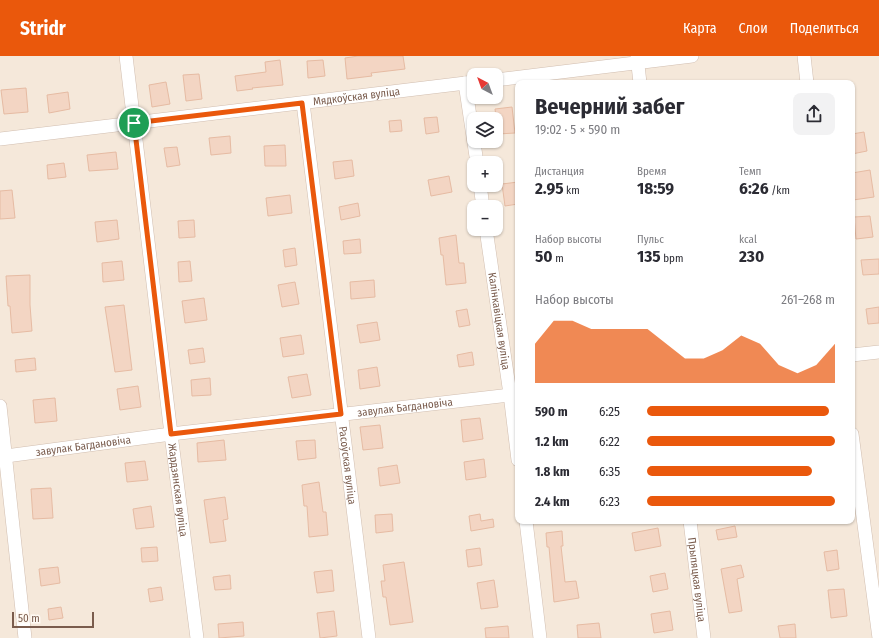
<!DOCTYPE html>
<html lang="ru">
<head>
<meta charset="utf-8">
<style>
  :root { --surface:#fff; --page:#f2f2f3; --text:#2b2b33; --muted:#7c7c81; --accent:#ea580c }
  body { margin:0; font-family:"Fira Sans Condensed",sans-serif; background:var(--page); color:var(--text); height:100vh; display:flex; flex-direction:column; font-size:15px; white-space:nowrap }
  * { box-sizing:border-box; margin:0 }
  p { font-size:13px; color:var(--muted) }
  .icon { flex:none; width:22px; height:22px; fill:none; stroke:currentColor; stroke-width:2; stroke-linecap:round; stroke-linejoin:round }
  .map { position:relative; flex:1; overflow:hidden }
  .panel { position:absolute; left:515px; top:24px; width:340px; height:444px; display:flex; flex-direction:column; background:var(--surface); border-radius:8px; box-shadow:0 1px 3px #0004 }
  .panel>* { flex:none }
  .needle { width:26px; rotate:319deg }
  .fabs { position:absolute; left:467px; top:12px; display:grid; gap:8px }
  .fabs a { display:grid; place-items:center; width:36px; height:36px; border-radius:8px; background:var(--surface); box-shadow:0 1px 3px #0004; font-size:20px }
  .scale { position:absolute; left:12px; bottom:10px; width:82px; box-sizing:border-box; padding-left:4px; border:2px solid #7a5c4d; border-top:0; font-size:11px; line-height:14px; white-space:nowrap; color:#7a5c4d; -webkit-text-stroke:3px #fffaf3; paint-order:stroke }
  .pin { position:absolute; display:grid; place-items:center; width:34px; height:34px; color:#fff; margin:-17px; border:2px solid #fff; border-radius:50%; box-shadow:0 1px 4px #0007 }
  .round { display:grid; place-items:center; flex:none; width:42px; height:42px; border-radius:8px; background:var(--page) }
  .headline { display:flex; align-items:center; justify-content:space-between; height:68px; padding:0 20px }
  h1 { font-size:22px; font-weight:700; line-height:30px }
  .metrics { display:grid; grid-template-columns:repeat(3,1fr); gap:6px; height:68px; padding:4px 20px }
  .metrics div { display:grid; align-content:center }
  .metrics b { font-size:17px; font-weight:700 }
  .metrics small { font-size:11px; font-weight:400 }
  .metrics p { font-size:11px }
  .chart { height:112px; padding:8px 20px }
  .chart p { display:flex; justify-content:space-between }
  .chart svg { width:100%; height:72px; margin-top:4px; fill:var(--accent); opacity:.7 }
  ul { padding:0 20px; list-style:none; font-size:13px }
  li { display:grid; grid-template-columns:64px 48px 1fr; align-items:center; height:30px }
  li i { height:10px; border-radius:5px; background:var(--accent) }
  header { display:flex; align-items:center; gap:24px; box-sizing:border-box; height:56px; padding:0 20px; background:var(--accent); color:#fff }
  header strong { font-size:19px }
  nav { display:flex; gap:22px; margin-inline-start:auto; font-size:14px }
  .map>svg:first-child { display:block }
  .residential { fill:#f5e8da; fill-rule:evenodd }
  .building { fill:#f3d5c3; stroke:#e6bba3 }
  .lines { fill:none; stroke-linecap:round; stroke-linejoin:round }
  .minor-casing { stroke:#d1beb0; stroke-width:14 }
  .minor { stroke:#fff; stroke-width:13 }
  .route-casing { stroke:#fff; stroke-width:8 }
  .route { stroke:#ea580c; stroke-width:5 }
  .labels { text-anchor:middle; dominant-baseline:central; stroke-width:3; stroke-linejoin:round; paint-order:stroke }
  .street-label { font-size:11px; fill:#7a5c4d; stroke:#fffaf3 }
</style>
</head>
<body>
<header>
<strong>Stridr</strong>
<nav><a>Карта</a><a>Слои</a><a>Поделиться</a></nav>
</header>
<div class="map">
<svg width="879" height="582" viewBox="0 0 879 582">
  <rect width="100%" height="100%" fill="#fdf6ec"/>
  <path class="residential" d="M0,0h879v582h-879zM474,19h22v22h-22zM518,27h334v438h-334zM474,63h22v22h-22zM474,107h22v22h-22zM474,151h22v22h-22z"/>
  <g class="building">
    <polygon points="358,0 403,0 405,13 371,17 372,20 347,23 345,2"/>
    <polygon points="280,4 283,29 252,32 253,33 237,35 235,20 266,16 265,6"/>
    <polygon points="323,4 325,20 308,22 307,5"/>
    <polygon points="199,18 202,43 186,45 183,19"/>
    <polygon points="166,26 170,48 152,51 149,29"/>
    <polygon points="26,32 28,56 4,58 1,34"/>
    <polygon points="68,36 70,53 49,57 47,39"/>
    <polygon points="512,51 515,77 498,78 495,53"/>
    <polygon points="437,61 439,76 426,78 424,62"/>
    <polygon points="401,64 402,75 390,76 389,65"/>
    <polygon points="864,76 867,95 852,98 852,78"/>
    <polygon points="230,80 231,97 211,99 209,82"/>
    <polygon points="285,89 286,110 265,110 264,90"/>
    <polygon points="177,91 180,109 167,111 164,92"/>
    <polygon points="116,96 118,113 89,115 87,99"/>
    <polygon points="352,104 354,120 335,123 333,106"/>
    <polygon points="64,107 66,121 48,123 47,109"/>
    <polygon points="870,114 874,141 853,144 852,117"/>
    <polygon points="449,120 452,136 431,140 428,124"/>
    <polygon points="518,126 518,148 505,150 502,128"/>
    <polygon points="12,134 15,162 0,163 0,135"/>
    <polygon points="290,139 292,157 268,160 266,142"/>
    <polygon points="358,147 360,160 341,164 339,151"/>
    <polygon points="870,160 873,181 856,183 854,161"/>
    <polygon points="117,164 119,183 97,186 95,166"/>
    <polygon points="194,164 195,181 179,182 178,165"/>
    <polygon points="456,179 459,207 464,207 466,227 446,229 443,199 441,199 439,182"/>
    <polygon points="360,183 361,197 344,198 343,185"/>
    <polygon points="295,192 297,209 285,211 283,194"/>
    <polygon points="879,203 879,218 863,219 861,204"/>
    <polygon points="122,205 124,224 103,226 102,207"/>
    <polygon points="190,205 192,225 179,226 178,206"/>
    <polygon points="30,219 30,249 32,275 12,277 10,250 8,250 6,220"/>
    <polygon points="374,224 375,241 351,243 350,226"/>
    <polygon points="295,226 299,248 282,251 278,229"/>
    <polygon points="204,242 207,264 185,267 182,245"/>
    <polygon points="124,249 132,314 115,316 105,251"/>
    <polygon points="879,251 879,267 868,268 866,253"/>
    <polygon points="467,253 470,269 459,271 456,255"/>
    <polygon points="377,266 380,284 360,287 357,269"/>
    <polygon points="301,279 304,298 283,301 280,282"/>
    <polygon points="203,292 205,306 190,308 188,294"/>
    <polygon points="472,296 474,309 459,311 457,299"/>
    <polygon points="35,302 36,314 16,316 15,304"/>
    <polygon points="377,311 380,330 360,333 358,314"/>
    <polygon points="307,318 311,339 292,342 288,321"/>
    <polygon points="210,322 211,339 192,340 191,324"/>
    <polygon points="138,330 141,351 120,354 117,333"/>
    <polygon points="55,342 57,365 35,367 33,344"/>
    <polygon points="480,362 483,383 463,386 461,364"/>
    <polygon points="380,369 383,392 363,394 360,371"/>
    <polygon points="224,384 226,404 198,406 197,387"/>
    <polygon points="315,384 316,402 298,404 296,385"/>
    <polygon points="484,403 486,421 466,424 464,406"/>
    <polygon points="145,405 148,424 127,426 125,407"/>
    <polygon points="397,409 400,427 380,430 378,412"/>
    <polygon points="319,426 323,456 326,456 328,479 309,481 307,450 304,450 302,429"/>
    <polygon points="51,432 53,462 33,463 31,433"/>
    <polygon points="225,441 228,463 223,464 226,485 210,487 204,444"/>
    <polygon points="151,450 154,471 136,473 133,453"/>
    <polygon points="392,458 393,475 376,477 375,459"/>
    <polygon points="480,458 481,465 493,463 494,471 471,475 469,460"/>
    <polygon points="735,470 737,481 718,484 716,474"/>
    <polygon points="658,472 661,490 635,495 632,477"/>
    <polygon points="562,475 563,490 561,490 565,526 576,525 579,542 554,546 549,491 547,491 546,477"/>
    <polygon points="157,491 158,505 142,506 141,492"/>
    <polygon points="480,492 482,509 468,511 466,494"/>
    <polygon points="837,494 839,513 827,515 824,496"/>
    <polygon points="404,506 413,566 390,569 386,541 383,541 381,525 385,525 383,509"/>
    <polygon points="741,509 744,521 737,523 742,555 729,557 721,513"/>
    <polygon points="58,511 60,527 41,530 39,513"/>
    <polygon points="332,514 334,535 317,537 314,516"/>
    <polygon points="665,517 668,533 653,536 650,520"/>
    <polygon points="230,519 231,533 215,534 213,521"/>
    <polygon points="494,524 498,551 481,553 477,527"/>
    <polygon points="161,531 163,544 150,546 148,533"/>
    <polygon points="844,533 847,560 831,562 828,534"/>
    <polygon points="61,551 63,562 49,564 48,553"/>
    <polygon points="334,555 337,580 320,582 317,557"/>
    <polygon points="670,555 673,574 654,577 651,558"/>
    <polygon points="243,566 244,580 219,582 218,568"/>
    <polygon points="599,567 601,582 578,582 577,569"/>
    <polygon points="795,568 796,582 780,582 778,570"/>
    <polygon points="508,570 509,582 486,582 485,572"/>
  </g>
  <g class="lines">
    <defs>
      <g id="minor">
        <path id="s1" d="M126,0l45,378 26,204"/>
        <polyline points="637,0 640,27"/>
        <polyline points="804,0 807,27"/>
        <polyline points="496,24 692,0"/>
        <polyline points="465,27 477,107"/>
        <path id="s2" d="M303,47l66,535"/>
        <path id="s3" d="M0,83l474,-57"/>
        <polyline points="480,129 483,151"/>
        <path id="s4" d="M486,173l24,165 8,66"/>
        <polyline points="852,299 879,296"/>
        <polyline points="0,350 25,582"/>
        <polyline points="852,378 879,582"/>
        <path id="s5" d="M6,400l165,-22 347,-40"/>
        <polyline points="526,465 540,582"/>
        <path id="s6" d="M690,465l14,117"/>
      </g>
    </defs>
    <use href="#minor" class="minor-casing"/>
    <use href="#minor" class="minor"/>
  </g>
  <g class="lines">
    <defs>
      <polygon id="route" points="302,47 341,358 171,378 134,67"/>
    </defs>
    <use href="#route" class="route-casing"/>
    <use href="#route" class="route"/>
  </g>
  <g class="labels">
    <g class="street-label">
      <text stroke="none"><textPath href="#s3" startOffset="359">Мядкоўская вуліца</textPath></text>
      <text stroke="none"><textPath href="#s4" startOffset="93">Калінкавіцкая вуліца</textPath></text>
      <text stroke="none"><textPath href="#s5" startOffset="402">завулак Багдановіча</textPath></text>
      <text stroke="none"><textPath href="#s5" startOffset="78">завулак Багдановіча</textPath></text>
      <text stroke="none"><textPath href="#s2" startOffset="365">Расоўская вуліца</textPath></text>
      <text stroke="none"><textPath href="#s1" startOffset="437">Жардзянская вуліца</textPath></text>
      <text stroke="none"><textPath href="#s6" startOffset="59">Прыпяцкая вуліца</textPath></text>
    </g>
  </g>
</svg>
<div class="fabs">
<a><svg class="needle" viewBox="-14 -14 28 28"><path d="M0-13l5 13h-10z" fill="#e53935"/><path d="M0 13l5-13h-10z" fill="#7c7c81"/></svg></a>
<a><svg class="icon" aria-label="layers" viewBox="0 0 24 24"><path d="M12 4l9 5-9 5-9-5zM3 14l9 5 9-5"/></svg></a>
<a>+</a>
<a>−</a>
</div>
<div class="scale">50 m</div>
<div class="pin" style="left:134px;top:67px;background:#1e9e55"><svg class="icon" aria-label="arrive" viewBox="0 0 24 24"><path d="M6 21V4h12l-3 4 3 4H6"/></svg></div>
<section class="panel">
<div class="headline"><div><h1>Вечерний забег</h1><p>19:02 · 5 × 590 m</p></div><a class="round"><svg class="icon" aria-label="share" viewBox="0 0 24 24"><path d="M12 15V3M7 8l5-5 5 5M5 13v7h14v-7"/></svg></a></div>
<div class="metrics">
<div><p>Дистанция</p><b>2.95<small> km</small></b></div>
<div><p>Время</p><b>18:59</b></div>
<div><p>Темп</p><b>6:26<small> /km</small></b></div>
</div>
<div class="metrics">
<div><p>Набор высоты</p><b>50<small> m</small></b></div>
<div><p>Пульс</p><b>135<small> bpm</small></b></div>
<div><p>kcal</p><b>230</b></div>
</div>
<div class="chart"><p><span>Набор высоты</span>261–268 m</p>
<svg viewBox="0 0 160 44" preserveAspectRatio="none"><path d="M0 44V20L10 6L20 6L30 11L40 11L50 11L60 11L70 20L80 29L90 29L100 24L110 15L120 20L130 33L140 38L150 33L160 20V44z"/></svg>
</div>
<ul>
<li><b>590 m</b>6:25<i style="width:97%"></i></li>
<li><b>1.2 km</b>6:22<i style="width:100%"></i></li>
<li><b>1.8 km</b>6:35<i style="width:88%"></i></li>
<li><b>2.4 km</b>6:23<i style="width:100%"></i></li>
</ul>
</section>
</div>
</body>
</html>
